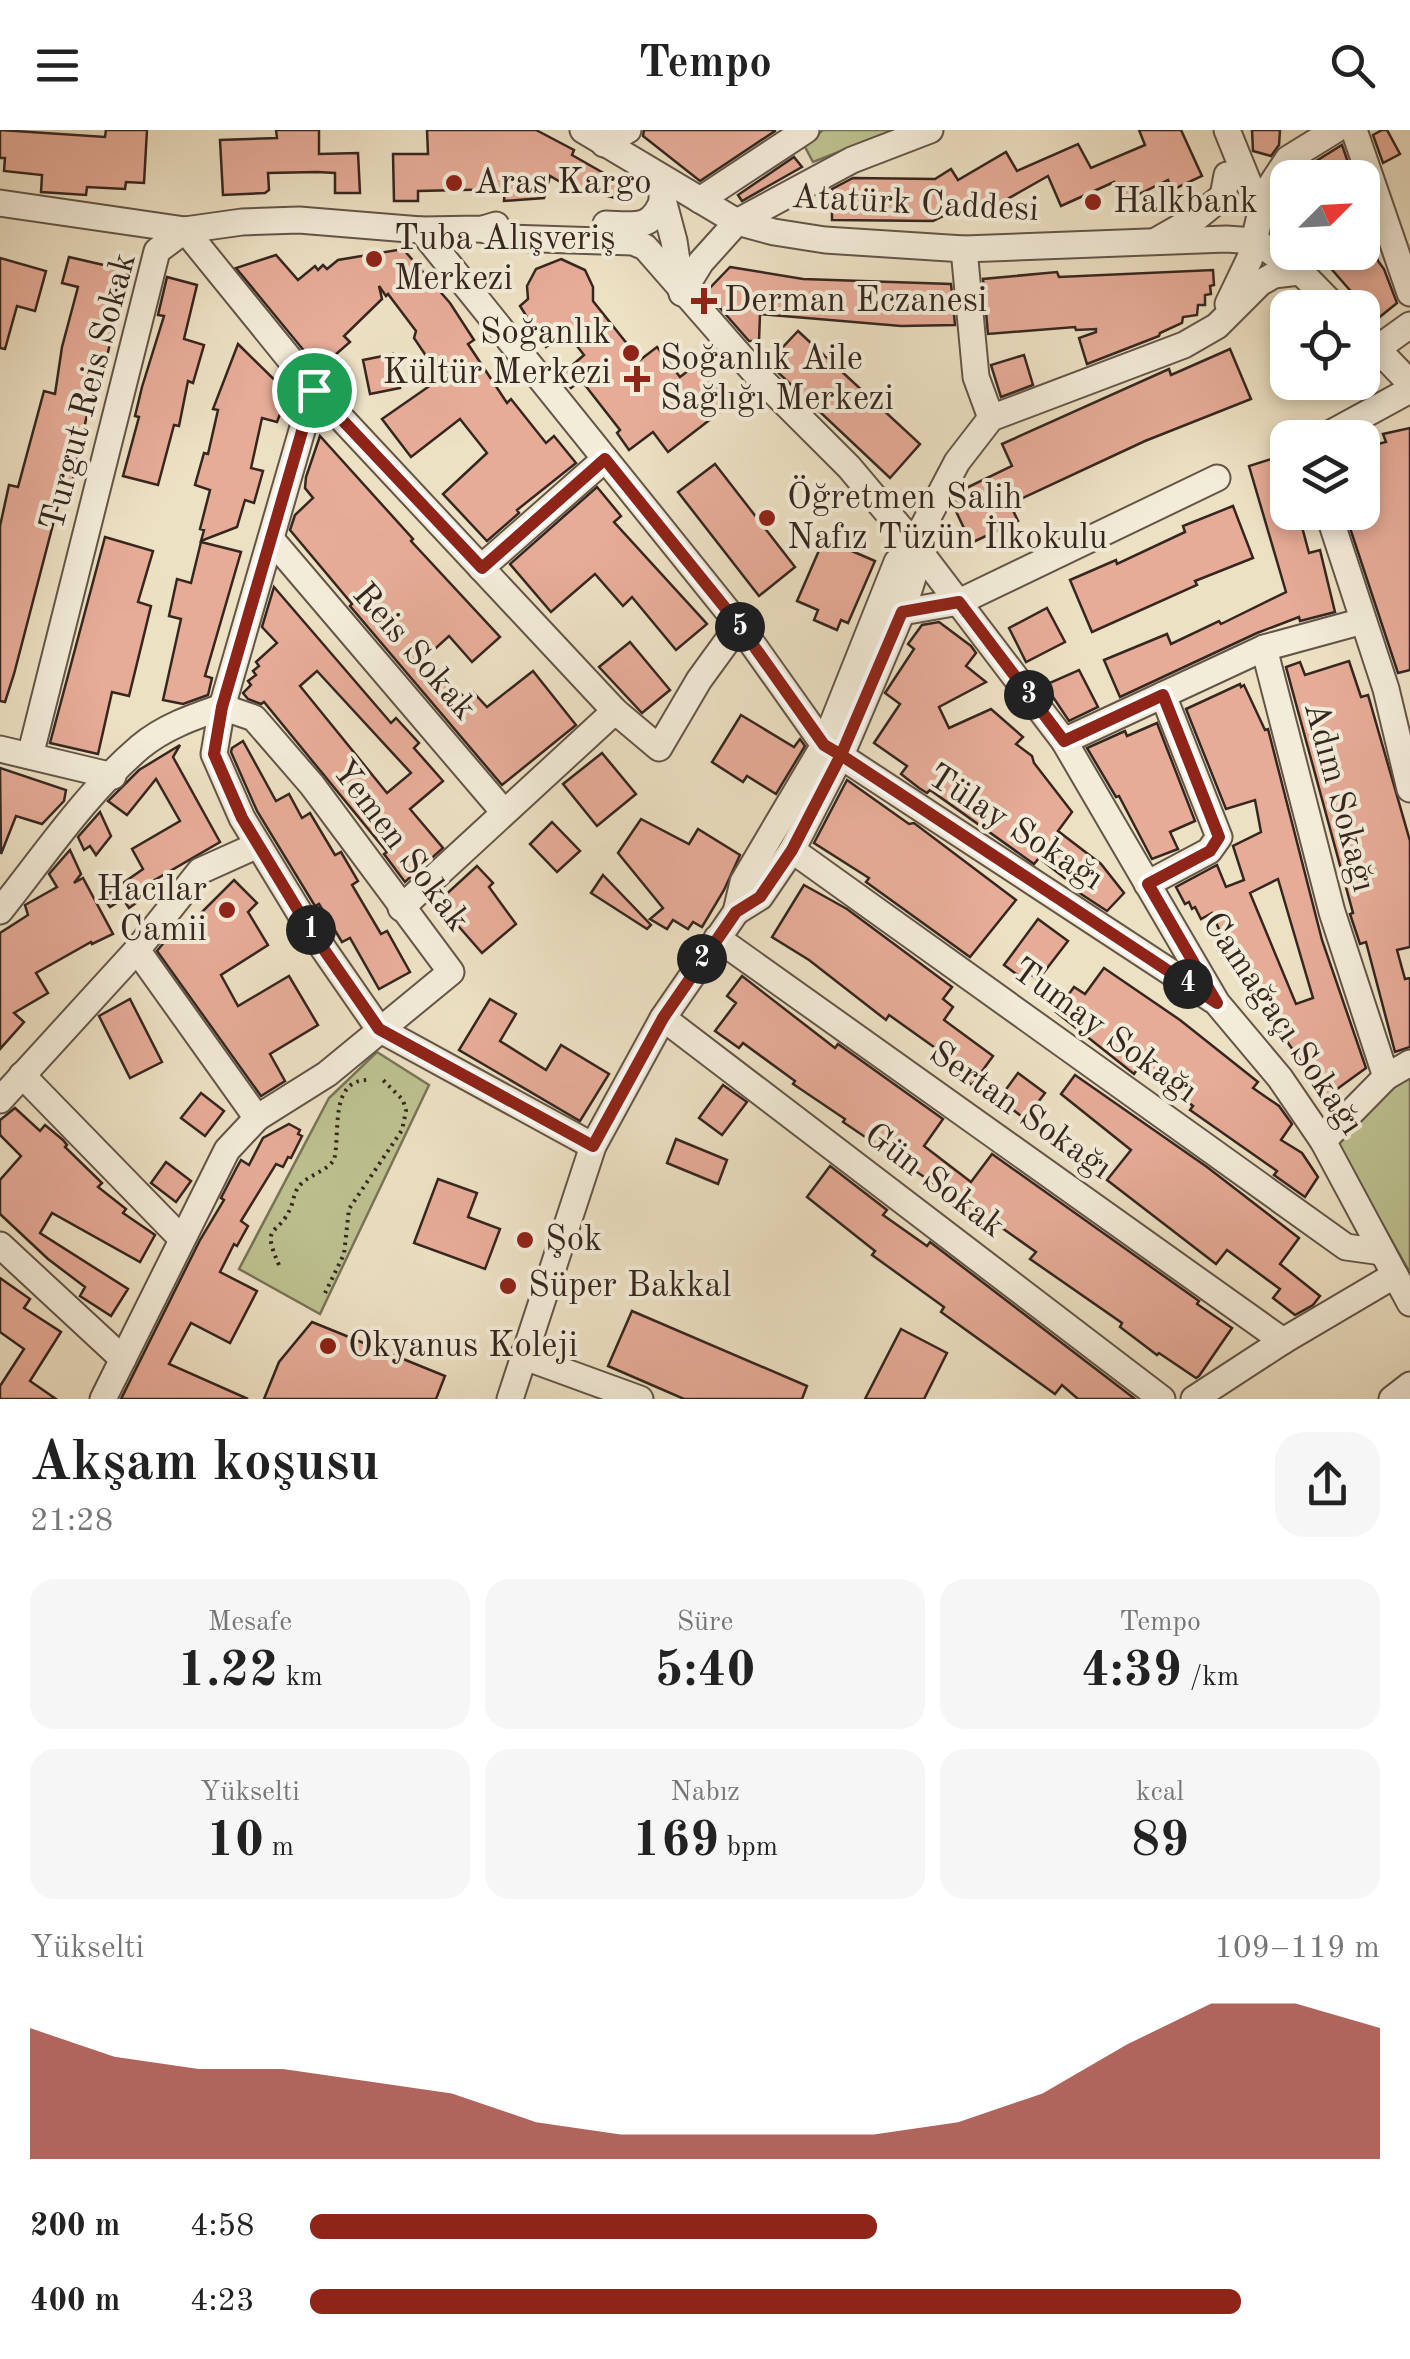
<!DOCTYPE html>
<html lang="tr">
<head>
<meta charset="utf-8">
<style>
  :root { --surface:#fff; --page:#f6f6f6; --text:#222; --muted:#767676; --accent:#8f2418 }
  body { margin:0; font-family:"Old Standard TT",serif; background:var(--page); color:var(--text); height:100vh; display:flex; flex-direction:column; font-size:38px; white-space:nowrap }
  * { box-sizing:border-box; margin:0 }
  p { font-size:32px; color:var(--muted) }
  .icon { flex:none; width:55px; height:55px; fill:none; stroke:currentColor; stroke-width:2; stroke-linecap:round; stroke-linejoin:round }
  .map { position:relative; height:1269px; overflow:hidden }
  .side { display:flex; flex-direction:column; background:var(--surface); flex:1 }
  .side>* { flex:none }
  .needle { width:65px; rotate:66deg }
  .fabs { position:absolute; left:1270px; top:30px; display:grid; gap:20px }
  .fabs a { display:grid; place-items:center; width:110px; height:110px; border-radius:20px; background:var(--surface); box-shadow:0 5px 15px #0003; font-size:50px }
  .pin { position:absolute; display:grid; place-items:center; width:85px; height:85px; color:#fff; margin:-42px; border:5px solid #fff; border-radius:50%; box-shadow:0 2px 10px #0007 }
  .km { position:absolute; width:50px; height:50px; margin:-25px; border-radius:50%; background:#222; color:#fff; font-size:28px; line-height:50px; text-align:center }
  .round { display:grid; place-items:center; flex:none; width:105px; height:105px; border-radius:30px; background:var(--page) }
  .summary { display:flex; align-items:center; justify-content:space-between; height:170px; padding:0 30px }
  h1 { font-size:55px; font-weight:600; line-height:75px }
  .stats { display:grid; grid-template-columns:repeat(3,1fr); gap:15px; height:170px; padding:10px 30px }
  .stats div { display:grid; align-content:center; border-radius:25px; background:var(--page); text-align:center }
  .stats b { font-size:50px; font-weight:600 }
  .stats small { font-size:28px; font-weight:400 }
  .stats p { font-size:28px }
  .chart { height:280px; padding:20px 30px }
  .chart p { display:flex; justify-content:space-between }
  .chart svg { width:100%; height:180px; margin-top:10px; fill:var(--accent); opacity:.7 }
  ul { padding:0 30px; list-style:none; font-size:32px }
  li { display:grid; grid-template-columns:160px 120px 1fr; align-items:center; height:75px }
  li i { height:25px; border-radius:12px; background:var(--accent) }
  header { display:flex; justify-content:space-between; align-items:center; height:130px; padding:0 30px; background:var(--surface); font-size:45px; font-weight:600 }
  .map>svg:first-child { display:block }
  .green { fill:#bdc190; stroke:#797458; stroke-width:2.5 }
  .building { fill:#e7ac98; stroke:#35261f; stroke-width:2.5; fill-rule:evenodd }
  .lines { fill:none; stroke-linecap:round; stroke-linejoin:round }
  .minor-casing { stroke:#635548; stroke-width:29 }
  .path { stroke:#35261f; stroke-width:4; stroke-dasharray:2.5 5; stroke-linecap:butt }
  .minor { stroke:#f3ecd9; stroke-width:25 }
  .route-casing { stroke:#fff; stroke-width:20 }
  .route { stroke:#8f2418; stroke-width:12 }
  .poi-dot { fill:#8f2418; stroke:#f3ecd9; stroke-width:4 }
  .labels { text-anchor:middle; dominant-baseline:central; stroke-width:8; stroke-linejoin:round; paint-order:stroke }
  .poi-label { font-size:35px; fill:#35261f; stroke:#f3ecd9; text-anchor:start }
  .street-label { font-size:35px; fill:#35261f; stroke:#f3ecd9 }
</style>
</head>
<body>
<header><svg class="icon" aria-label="menu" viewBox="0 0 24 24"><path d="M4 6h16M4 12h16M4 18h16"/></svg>Tempo<svg class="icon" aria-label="search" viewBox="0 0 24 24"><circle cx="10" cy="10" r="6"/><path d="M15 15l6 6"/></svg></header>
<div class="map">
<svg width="1410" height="1269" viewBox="0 0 1410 1269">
  <rect width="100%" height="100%" fill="#ede1c4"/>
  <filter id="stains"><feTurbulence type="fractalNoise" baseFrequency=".002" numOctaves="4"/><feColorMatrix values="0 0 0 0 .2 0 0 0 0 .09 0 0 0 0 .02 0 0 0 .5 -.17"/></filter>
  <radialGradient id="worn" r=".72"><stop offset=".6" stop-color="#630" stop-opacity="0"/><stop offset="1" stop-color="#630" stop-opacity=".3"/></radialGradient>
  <g class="green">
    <polygon points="823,0 895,0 813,32 804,15"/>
    <polygon points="377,922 429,955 320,1184 239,1139 329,968"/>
    <polygon points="1410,945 1410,1143 1337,1014 1344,991"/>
  </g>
  <g class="building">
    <polygon points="0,0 105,7 106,0 147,0 144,53 126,52 125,59 87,57 86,65 41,62 42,45 4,41 5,28 0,28"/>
    <polygon points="276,0 319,0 319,24 358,23 360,63 335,63 335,43 317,42 268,43 269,60 265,63 223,65 220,10 277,8"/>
    <polygon points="427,0 536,0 574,20 572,25 621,53 615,68 564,54 550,46 544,68 504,71 505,59 418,61 418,71 394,71 393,24 428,24"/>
    <polygon points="644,0 775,0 775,1 700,51 643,6"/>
    <polygon points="1139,0 1181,0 1202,46 1172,60 1168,50 1123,72 1114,52 1061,76 1048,46 981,84 974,71 933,91 832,90 832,59 853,48 935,49 951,39 958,50 1006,22 1017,41 1078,14 1091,38 1145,15"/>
    <polygon points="1252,0 1280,0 1279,15 1271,26 1253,21"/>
    <polygon points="1382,0 1387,0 1400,24 1383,33 1373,5"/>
    <polygon points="1342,15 1351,41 1339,48 1295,48 1300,41"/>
    <polygon points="794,27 802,37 742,71 738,65"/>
    <polygon points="1362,98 1370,98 1378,131 1384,139 1397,173 1376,190 1327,134 1335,122 1362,122"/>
    <polygon points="403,119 450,173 474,210 468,214 507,273 511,269 546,313 554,306 576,333 517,380 519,383 487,411 443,364 487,323 460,289 411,327 382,289 441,248 414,208 416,201 388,164 386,166 379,156 382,169 344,206 350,212 319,239 236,138 276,125 298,150 315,136 318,140 323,135 327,139 338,130"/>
    <polygon points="69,127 121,139 112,179 118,180 98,264 92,262 71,358 63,356 14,544 5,572 0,571 0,396 9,355 18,357 44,261 55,264 62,217 78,157 62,153"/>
    <polygon points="0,128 46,141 35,181 17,176 5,219 0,218"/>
    <polygon points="561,129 585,140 593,157 593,171 640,230 657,217 680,247 697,234 729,275 668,322 653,302 629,320 617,303 620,300 581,250 571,258 561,245 584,225 567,203 546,217 520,176 528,169 527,156 536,139"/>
    <polygon points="730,137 803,149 951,154 955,195 901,196 760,184 759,211 749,211 706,162"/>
    <polygon points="1213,140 1214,155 1210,156 1211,164 1205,165 1205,175 1198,175 1197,185 1183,187 1182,193 1160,203 1159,206 1087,234 1079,208 1096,202 1096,199 1076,200 1075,197 988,204 983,149 1057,142 1059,147"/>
    <polygon points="167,147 197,155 184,209 204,215 193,253 188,251 179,296 174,295 158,355 123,346 139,287 135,286 142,257 164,186 158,185"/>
    <polygon points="798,201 920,314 890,348 768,233"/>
    <polygon points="238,214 288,263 277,292 262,288 251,338 263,341 254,373 245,370 237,397 201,411 204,400 200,399 210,360 195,355 204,323 208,324 218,280 213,279"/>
    <polygon points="1230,219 1251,269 1145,311 1010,374 1018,391 971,413 953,375 960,361 1012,336 1002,314 1169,239 1171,245"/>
    <polygon points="393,224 400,258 370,264 363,230"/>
    <polygon points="1024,225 1033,255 1001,267 991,235"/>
    <polygon points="1410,298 1410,540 1398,543 1349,395 1358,392 1357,382 1362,382 1362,318 1386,312 1383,304"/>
    <polygon points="320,306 413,409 411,411 500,507 472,532 449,506 426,527 466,569 473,562 487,577 533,541 576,595 502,655 350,476 352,474 290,400 295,385 313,368 305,358 306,347"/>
    <polygon points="1281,326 1288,348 1288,382 1298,382 1309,423 1320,420 1335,482 1300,491 1299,487 1257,503 1120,567 1104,530 1167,504 1171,514 1219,491 1221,494 1286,462 1249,336"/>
    <polygon points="715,334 795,437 759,466 678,362"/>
    <polygon points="597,357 621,386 614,392 707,494 676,520 632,467 623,476 595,444 551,482 510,434"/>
    <polygon points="1233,376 1253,428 1195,451 1197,455 1092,502 1070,450 1116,430 1117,434 1185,402 1183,396"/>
    <polygon points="105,407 153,421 138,472 151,476 129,566 112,562 98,624 50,613"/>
    <polygon points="824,409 875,431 848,493 841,490 837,500 814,490 818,480 797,471"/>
    <polygon points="201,412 241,422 205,546 212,548 208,565 183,574 163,570 181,489 169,486 177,449 191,453"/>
    <path d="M274,457l117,136 5,-5 23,25 -5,5 29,33 -33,28 33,39 -38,34 -21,-28 3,-2 -123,-150 -3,2 -13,-5 -5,-6 8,-8 -3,-4 8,-6 -3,-4 6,-5 -3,-4 21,-19 -15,-16zM317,541l94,102 -24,20 -87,-107z"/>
    <polygon points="1047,478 1065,512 1026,532 1009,498"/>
    <polygon points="939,492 971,516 976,523 966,536 986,552 939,577 949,598 991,579 1023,607 1016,614 1032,626 1034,633 1072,682 1058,701 1101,734 1124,763 1107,781 1078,762 1080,760 1039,728 1034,734 930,660 927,663 919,658 901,644 907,636 874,613 900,574 885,563 914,519 908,514 922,495"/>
    <polygon points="630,512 670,560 642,583 599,537"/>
    <polygon points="1349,531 1361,567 1368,565 1410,711 1410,817 1397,820 1405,849 1410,848 1410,917 1395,922 1366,812 1360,814 1350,784 1353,783 1286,537 1300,532 1305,545"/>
    <polygon points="1079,540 1098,577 1069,591 1045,555"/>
    <path d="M1240,554l1,3 3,-2 21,45 3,-1 54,211 44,128 -40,29 -59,-84 -2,1 -13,-24 -12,-11 -28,-66 -11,6 -6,-12 -3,2 -3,-7 -4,2 -9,-17 41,-22 9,22 18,-7 -11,-34 28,-14 -6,-32 -29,9 -40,-100zM1278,749l35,119 -17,6 -46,-111z"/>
    <polygon points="741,585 794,617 800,609 805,616 776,664 747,646 743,652 712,632"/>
    <polygon points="1157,593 1195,691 1170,702 1178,719 1152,729 1119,666 1116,667 1087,618 1125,601 1127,606"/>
    <polygon points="243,611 276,671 289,664 302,688 310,683 335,725 341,722 358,751 352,755 381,804 387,801 410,842 379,859 350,808 342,812 319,774 315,776 257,681 231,622 232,618"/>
    <polygon points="180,615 173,627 220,712 141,758 146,766 129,778 123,769 110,777 103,767 143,739 132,719 180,691 156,649 127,685 108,671 139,640"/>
    <polygon points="602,623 636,664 597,696 563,654"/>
    <polygon points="0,638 66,660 64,671 42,694 16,686 1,724"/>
    <polygon points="847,650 909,694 914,693 1016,770 970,827 866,752 869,748 814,713"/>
    <polygon points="100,682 111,706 96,725 90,716 84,720 78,707"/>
    <polygon points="641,689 689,714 698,699 740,725 724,760 702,797 693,792 688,799 673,790 667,799 650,789 663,778 618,723"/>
    <polygon points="552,692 580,721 557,742 530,714"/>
    <polygon points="70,720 81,744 74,753 83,748 113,804 92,814 91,812 36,843 48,863 14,883 24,892 0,919 0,803 28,785 25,775 57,757 49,744"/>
    <polygon points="477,736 493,753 489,757 516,794 482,823 440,775 444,772 441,769"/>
    <polygon points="603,745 651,795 647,799 591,763"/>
    <polygon points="234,750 257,773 248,782 268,815 221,845 238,876 289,846 318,895 270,924 285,951 261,966 157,821 178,795 182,802"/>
    <polygon points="804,755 847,779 952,857 943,869 953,877 944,890 993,926 972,955 943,934 948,927 889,885 886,890 809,830 772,807"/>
    <polygon points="1038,789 1068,811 1038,850 1024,839 1019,846 1004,835"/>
    <polygon points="1104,838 1180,890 1258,952 1253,958 1279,976 1292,994 1281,1010 1302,1023 1318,1047 1305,1067 1274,1045 1277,1041 1190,980 1193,976 1141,934 1134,944 1056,882 1074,857 1085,864"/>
    <polygon points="742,846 835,918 838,914 943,989 924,1016 971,1052 992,1024 1199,1171 1197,1174 1232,1198 1199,1246 1196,1248 1159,1223 1157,1225 1120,1197 1122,1193 1030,1129 1036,1122 975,1079 971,1085 937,1060 939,1057 843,992 845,989 793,954 795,951 743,913 739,918 715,901 736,873 727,866"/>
    <polygon points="130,869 162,932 130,948 99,886"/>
    <polygon points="490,869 516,884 500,911 546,940 561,915 609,944 580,991 459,920"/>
    <polygon points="1018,943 1045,963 1025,989 999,969"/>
    <polygon points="1075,945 1207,1037 1299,1108 1280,1134 1320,1166 1313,1175 1295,1185 1273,1168 1280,1159 1227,1120 1216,1134 1107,1050 1131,1020 1061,964"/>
    <polygon points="723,955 747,972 722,1005 699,988"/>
    <polygon points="201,963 224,981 205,1006 181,988"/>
    <polygon points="15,978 40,1001 45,995 63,1010 67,1015 65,1017 102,1053 98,1057 126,1079 123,1083 155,1105 140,1132 52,1083 40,1103 128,1159 111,1186 80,1166 85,1157 48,1129 0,1084 0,1050 21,1026 0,1005 0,990"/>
    <polygon points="289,994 300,1000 298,1004 302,1006 291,1028 288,1027 283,1037 276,1034 241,1091 248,1096 237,1116 234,1114 220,1142 257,1161 230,1213 191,1193 169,1234 248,1269 121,1269 200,1110 224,1070 221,1068 236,1039 241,1030 249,1035 263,1008"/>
    <polygon points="676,1009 727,1030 718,1054 667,1033"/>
    <polygon points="166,1032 191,1051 176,1072 151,1053"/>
    <polygon points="830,1036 887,1080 883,1085 927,1116 930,1112 1135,1269 1078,1269 1062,1255 1055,1264 941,1182 944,1177 872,1125 875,1121 807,1067"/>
    <polygon points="438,1049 477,1063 468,1087 500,1099 485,1139 414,1113"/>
    <polygon points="0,1148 30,1169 24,1178 61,1202 30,1251 56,1269 0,1269 0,1256 24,1219 0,1202"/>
    <polygon points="632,1181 807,1256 802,1269 684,1269 608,1236"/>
    <polygon points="312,1192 445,1246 436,1269 264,1269 279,1232"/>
    <polygon points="901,1199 947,1223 924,1269 865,1269"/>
  </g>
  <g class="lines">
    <defs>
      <g id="minor">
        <polyline points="583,0 737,92 774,102 825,110 964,119 1226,109 1256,111 1299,142"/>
        <polyline points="1227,0 1261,84"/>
        <polyline points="1354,0 1410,163"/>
        <polyline points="604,14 628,0"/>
        <polyline points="662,66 674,111 682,163"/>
        <polyline points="700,70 806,0"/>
        <polyline points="0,73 185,100 242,92 299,90 421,100 483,99 496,95"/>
        <path d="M606,94c30,1 46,6 57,-25"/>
        <polyline points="483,99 505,108 633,112 645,117 757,245 849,337 914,414 1064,611 1217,873 1280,948 1323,1011 1410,1173"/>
        <polyline points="421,100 739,495 824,615 1213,870"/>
        <polyline points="1159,109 1196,88 1223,66 1227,45"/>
        <polyline points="964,119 976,247 991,288"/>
        <polyline points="1289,130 1336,178"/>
        <polyline points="682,163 701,132 737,92 852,30 930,0"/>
        <polyline points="1228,174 1250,128 1265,64 1288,29 1335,0"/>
        <polyline points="1362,203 1410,253"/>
        <polyline points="1378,218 1410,195"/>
        <polyline points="314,259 222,577 214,624 242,688 307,795 379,899 593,1016"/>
        <polyline points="1322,308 1410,260"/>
        <polyline points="1328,382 1386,559 1410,659"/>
        <polyline points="271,409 503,681"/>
        <polyline points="481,438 605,329"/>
        <polyline points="902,482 959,472 1217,348"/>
        <polyline points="1264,518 1332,782 1386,947"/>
        <polyline points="1064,611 1264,518 1363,491"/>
        <polyline points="0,619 113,646"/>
        <polyline points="30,626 157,121 185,100 314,259 615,581 659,618 699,550 739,495"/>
        <polyline points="792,720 1346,1117 1382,1122"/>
        <polyline points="1147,754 1209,721 1219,707 1163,565"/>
        <polyline points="401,778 615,581"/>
        <path d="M0,781c44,-55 86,-118 140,-164 24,-20 53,-30 82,-40"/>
        <polyline points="736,782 743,752 824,615 897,432 914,414 957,332 991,288 1184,215 1217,196 1260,153 1274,145 1299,142"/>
        <polyline points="717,808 1283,1211"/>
        <polyline points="137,820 257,988"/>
        <polyline points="663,888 1162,1269"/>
        <polyline points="22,945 181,1108"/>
        <polyline points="0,970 137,820 200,741 258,715"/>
        <polyline points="1323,1011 1386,947 1410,933"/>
        <polyline points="0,1115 123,1229"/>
        <polyline points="522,1226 640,1269"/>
        <polyline points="103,1269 227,1020 257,988 327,944 451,842 312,655 254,588 222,577"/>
        <polyline points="510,1269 593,1016 663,888 736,782 760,767 792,720 841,625 902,482 916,438 914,414"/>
        <polyline points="1194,1269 1283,1211 1395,1145"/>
        <polyline points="1392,1269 1410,1255"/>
      </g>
    </defs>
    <use href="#minor" class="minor-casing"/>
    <g class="path">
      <path d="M279,1135c-19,-43 -1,-27 12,-58 3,-8 3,-16 10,-23 10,-10 24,-12 33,-24 7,-26 -6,-82 36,-80"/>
      <polyline points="325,1163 344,1124 349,1079 402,1000 406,981 403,970 381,948"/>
    </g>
    <use href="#minor" class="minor"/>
  </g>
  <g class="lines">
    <defs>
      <polyline id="route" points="314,260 222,577 214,624 242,688 307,795 379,899 593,1016 663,888 736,782 760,767 792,720 841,625 902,482 959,472 1064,611 1163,565 1219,707 1210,721 1148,754 1217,873 841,625 824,615 739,495 605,329 482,438 314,260"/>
    </defs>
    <use href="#route" class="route-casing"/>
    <use href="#route" class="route"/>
  </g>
  <g class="poi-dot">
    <circle cx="454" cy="53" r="10"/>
    <circle cx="1093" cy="72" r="10"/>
    <circle cx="374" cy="129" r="10"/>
    <path d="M699 156h10v10h10v10h-10v10h-10v-10h-10v-10h10z"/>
    <circle cx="631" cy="223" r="10"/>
    <path d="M632 234h10v10h10v10h-10v10h-10v-10h-10v-10h10z"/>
    <circle cx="767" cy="388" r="10"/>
    <circle cx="227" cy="780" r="10"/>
    <circle cx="525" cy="1110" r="10"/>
    <circle cx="508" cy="1156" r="10"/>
    <circle cx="328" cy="1216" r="10"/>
  </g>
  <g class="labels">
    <g class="poi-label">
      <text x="474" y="53">Aras Kargo</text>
      <text x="1113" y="72">Halkbank</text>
      <text x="394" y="109">Tuba Alışveriş<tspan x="394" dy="40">Merkezi</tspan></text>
      <text x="724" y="171">Derman Eczanesi</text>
      <text x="611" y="203" text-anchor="end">Soğanlık<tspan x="611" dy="40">Kültür Merkezi</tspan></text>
      <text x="660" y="229">Soğanlık Aile<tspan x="660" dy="40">Sağlığı Merkezi</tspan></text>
      <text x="787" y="368">Öğretmen Salih<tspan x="787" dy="40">Nafız Tüzün İlkokulu</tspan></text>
      <text x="207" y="760" text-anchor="end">Hacılar<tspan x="207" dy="40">Camii</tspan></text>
      <text x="545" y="1110">Şok</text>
      <text x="528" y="1156">Süper Bakkal</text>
      <text x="348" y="1216">Okyanus Koleji</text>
    </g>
    <g class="street-label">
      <text transform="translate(915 74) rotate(3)">Atatürk Caddesi</text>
      <text transform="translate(89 262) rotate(-75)">Turgut Reis Sokak</text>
      <text transform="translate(414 522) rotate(49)">Reis Sokak</text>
      <text transform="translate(1339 667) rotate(75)">Adım Sokağı</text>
      <text transform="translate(1015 698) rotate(33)">Tülay Sokağı</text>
      <text transform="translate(400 716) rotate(53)">Yemen Sokak</text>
      <text transform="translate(1282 894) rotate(56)">Camağaçı Sokağı</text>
      <text transform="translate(1104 901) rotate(36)">Tumay Sokağı</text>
      <text transform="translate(1020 981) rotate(35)">Sertan Sokağı</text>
      <text transform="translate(934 1051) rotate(37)">Gün Sokak</text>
    </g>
  </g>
  <rect width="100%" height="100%" filter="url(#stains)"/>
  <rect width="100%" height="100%" fill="url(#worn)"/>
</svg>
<div class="fabs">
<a><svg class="needle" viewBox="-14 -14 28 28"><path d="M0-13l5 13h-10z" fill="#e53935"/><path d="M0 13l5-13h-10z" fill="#767676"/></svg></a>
<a><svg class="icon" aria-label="locate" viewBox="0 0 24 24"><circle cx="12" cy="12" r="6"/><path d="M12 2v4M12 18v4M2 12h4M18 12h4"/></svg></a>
<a><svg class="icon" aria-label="layers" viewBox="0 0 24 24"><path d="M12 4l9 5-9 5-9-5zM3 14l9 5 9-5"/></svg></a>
</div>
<div class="pin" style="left:314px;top:260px;background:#1e9e55"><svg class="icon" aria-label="arrive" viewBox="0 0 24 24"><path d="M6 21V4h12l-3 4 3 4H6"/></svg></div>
<b class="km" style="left:311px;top:800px">1</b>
<b class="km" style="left:702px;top:829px">2</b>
<b class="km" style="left:1029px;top:565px">3</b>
<b class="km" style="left:1188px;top:854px">4</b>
<b class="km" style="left:740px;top:497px">5</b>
</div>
<section class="side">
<div class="summary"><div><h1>Akşam koşusu</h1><p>21:28</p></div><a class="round"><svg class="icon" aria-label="share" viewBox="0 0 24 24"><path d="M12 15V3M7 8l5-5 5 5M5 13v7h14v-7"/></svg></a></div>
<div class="stats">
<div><p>Mesafe</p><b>1.22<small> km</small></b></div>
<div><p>Süre</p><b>5:40</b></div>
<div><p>Tempo</p><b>4:39<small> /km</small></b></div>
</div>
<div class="stats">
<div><p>Yükselti</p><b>10<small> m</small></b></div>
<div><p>Nabız</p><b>169<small> bpm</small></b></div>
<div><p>kcal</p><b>89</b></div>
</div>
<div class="chart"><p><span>Yükselti</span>109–119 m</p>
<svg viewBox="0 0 160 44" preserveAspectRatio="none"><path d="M0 44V12L10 19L20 22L30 22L40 25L50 28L60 35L70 38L80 38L90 38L100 38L110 35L120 28L130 16L140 6L150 6L160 12V44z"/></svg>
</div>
<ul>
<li><b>200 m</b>4:58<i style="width:53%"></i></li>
<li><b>400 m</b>4:23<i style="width:87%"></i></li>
</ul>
</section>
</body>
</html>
